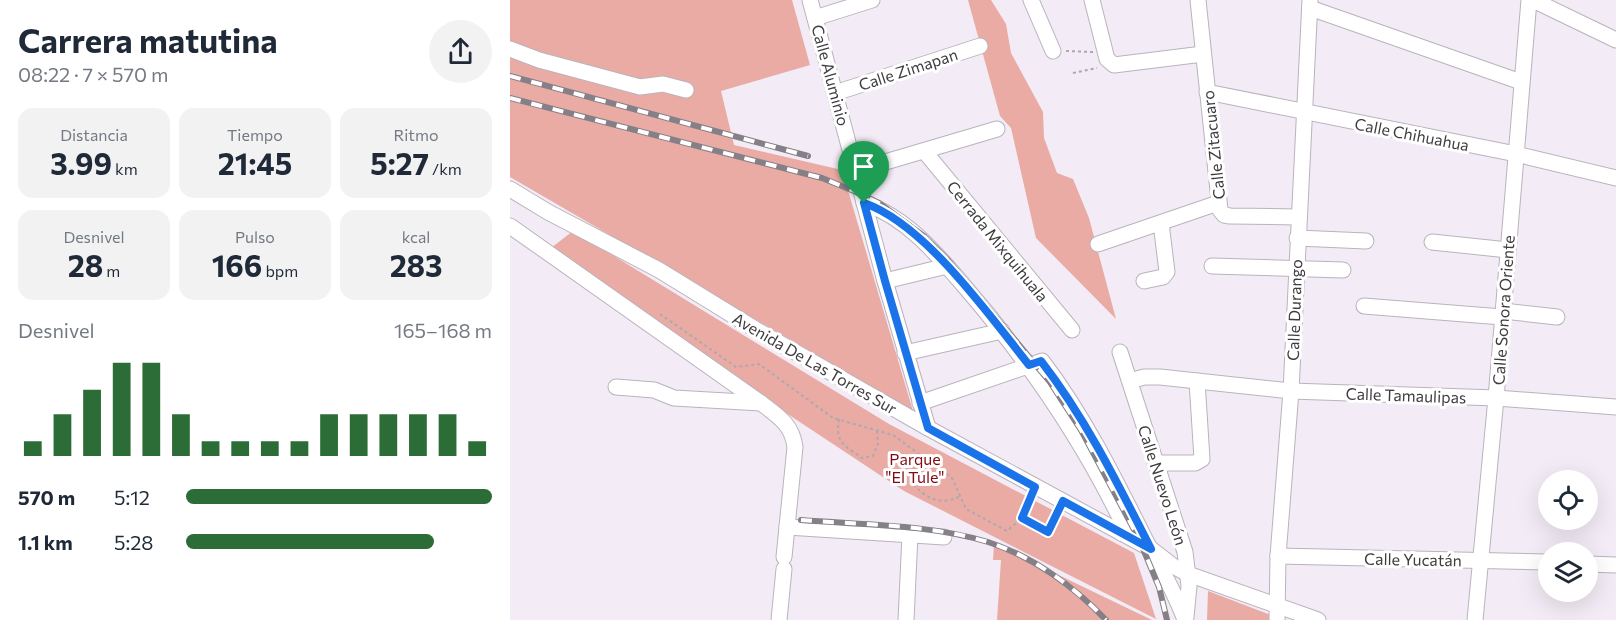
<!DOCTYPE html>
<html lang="es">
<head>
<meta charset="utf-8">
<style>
  :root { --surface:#fff; --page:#f2f2f3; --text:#1f2937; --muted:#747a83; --accent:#2c6d37 }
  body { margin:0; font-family:Commissioner,sans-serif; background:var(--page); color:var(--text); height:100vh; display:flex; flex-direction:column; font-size:22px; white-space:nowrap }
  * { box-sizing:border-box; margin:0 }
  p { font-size:20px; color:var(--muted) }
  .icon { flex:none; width:33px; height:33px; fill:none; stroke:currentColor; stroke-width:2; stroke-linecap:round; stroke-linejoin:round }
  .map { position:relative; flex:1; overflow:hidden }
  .sheet { display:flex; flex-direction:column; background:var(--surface); width:510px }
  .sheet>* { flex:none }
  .fabs { position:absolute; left:1028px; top:470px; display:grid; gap:12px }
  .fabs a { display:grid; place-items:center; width:60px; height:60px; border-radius:50%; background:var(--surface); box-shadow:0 6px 24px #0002; font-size:30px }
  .pin { position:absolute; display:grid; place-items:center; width:51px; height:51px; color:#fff; margin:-62px -26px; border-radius:50% 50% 50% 0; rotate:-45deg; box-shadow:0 0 6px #0007 }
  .pin .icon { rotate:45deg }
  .round { display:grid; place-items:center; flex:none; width:63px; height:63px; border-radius:32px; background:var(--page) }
  .headline { display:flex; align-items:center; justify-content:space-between; height:102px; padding:0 18px }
  h1 { font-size:33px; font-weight:700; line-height:45px }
  .metrics { display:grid; grid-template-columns:repeat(3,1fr); gap:9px; height:102px; padding:6px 18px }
  .metrics div { display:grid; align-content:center; border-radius:15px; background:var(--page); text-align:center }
  .metrics b { font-size:30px; font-weight:700 }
  .metrics small { font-size:16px; font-weight:400 }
  .metrics p { font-size:16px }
  .chart { height:168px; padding:12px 18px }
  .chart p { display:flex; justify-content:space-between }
  .chart svg { width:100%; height:108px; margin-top:6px; stroke:var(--accent); stroke-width:6 }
  ul { padding:0 18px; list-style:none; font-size:20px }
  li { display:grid; grid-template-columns:96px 72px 1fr; align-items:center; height:45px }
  li i { height:15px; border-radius:8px; background:var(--accent) }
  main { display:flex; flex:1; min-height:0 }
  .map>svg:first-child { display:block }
  .green { fill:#e9aba4 }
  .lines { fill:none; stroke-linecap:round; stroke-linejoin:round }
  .minor-casing { stroke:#bab3bc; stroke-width:17 }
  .path { stroke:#aea8af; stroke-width:2; stroke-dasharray:3 3; stroke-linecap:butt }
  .minor { stroke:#fff; stroke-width:15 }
  .rail-casing { stroke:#858087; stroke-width:6 }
  .rail { stroke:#fff; stroke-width:4; stroke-dasharray:11; stroke-linecap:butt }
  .route-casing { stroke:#fff; stroke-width:12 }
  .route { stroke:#1a73e8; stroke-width:8 }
  .labels { text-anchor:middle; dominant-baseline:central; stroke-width:6; stroke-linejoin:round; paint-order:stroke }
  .street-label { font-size:16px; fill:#3f3c40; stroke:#fff }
  .park-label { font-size:16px; fill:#810b12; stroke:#fff }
</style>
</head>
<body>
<main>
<section class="sheet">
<div class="headline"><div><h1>Carrera matutina</h1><p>08:22 · 7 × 570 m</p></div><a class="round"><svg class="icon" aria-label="share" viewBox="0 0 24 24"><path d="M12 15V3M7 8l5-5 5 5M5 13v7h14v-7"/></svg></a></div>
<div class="metrics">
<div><p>Distancia</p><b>3.99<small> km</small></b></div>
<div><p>Tiempo</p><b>21:45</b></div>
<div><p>Ritmo</p><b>5:27<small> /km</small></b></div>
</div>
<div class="metrics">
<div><p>Desnivel</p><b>28<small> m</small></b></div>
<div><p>Pulso</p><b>166<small> bpm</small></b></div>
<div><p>kcal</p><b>283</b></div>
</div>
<div class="chart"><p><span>Desnivel</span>165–168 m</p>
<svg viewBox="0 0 160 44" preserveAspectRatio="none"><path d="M5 44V38M15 44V27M25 44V17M35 44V6M45 44V6M55 44V27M65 44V38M75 44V38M85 44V38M95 44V38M105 44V27M115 44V27M125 44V27M135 44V27M145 44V27M155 44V38"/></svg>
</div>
<ul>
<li><b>570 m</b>5:12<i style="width:100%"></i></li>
<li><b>1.1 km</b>5:28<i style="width:81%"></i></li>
</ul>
</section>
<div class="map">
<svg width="1106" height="620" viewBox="0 0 1106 620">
  <rect width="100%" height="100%" fill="#f3ebf5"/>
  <g class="green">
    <polygon points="0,0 282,0 300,65 211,91 224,145 332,170 403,411 0,177"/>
    <polygon points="458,0 481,0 496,24 501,53 533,112 534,138 547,173 563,179 579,218 606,319 526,238 501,128 490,116"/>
    <polygon points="63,231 379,424 624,553 646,619 394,491 231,383 41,248"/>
    <polygon points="484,544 642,620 487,620 491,560 483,560"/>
    <polygon points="698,591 774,620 697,620"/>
  </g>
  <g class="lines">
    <defs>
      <g id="minor">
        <polyline points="300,0 375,281 418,428"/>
        <polyline points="521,0 543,51"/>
        <polyline points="582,0 597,59 604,65 693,54"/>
        <polyline points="688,0 710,210 714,215 720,216 788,217"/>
        <polyline points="1023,0 1106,40"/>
        <polyline points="800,8 1011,82"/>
        <polyline points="305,18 362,0"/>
        <polyline points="0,49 29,60 130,87 153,84 176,90"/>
        <polyline points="697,92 1006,154 1106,178"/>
        <polyline points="325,93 470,46"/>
        <polyline points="415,152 562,330"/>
        <polyline points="345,171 487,129"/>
        <polyline points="0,189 38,212 149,270 245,329 418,428 641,549 663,566 678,574 808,620"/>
        <path d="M354,203c42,14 73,51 101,84 64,74 116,150 159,239l-3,7"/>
        <path d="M0,226l251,177c17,13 31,21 34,44l-11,110"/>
        <polyline points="787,238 856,241"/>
        <polyline points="922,242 998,250"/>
        <polyline points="588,244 708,203"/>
        <polyline points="702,266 833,270"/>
        <polyline points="375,281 437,266"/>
        <polyline points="634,281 653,277 657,272 651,223"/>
        <polyline points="854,306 992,317"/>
        <polyline points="993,311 1047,317"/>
        <polyline points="610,352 675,552 679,586 676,617"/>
        <polyline points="395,353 492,331"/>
        <polyline points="620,381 634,377 650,377 781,391 986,398 1106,407"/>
        <polyline points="106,387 144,390 164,398 251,403"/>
        <path d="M410,403l122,-42c42,55 73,118 104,180 14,26 29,51 39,79"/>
        <polyline points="645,463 685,463 692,459 687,381"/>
        <polyline points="277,527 434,537"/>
        <polyline points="768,556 1038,562"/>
        <polyline points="1077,564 1106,565"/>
        <polyline points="269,620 274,569"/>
        <polyline points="396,620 400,535"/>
        <polyline points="767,620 768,556 781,391 800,0"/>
        <polyline points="965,620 986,398 1019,0"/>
      </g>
    </defs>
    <use href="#minor" class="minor-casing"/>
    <g class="path">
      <polyline points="556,51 583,52"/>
      <polyline points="563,73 587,68"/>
      <polyline points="150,314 226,367 249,364 323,418 383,435 442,478 456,509 497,531 512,518 521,497"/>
      <path d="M329,419c-4,24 5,26 23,39l11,-2 5,-12 -1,-13"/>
      <path d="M422,463l-11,2 -8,5 -2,10c10,17 31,27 49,16"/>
      <polyline points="512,518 538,532 547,512"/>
    </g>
    <use href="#minor" class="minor"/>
    <defs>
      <g id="rail">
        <polyline points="0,76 298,156"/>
        <polyline points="0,98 312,178 344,191 369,203 415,237 436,258 540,382 571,430 629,539 649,587 657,620"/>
        <path d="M291,520c62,5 127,4 187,22 44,14 87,45 118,78"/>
      </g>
    </defs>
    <use href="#rail" class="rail-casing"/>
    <use href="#rail" class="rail"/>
  </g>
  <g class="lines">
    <defs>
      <path id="route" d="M354,203c61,21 125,112 165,162l12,-4c45,58 77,123 110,188l-88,-48 -15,31 -26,-14 13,-31 -107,-59 -43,-147z"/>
    </defs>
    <use href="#route" class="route-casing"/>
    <use href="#route" class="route"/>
  </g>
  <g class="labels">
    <g class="street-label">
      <text transform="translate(398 69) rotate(-18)">Calle Zimapan</text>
      <text transform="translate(321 75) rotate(75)">Calle Aluminio</text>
      <text transform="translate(902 134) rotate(11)">Calle Chihuahua</text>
      <text transform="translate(703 145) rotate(-96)">Calle Zitacuaro</text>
      <text transform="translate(488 241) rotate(51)">Cerrada Mixquihuala</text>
      <text transform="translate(784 310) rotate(-88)">Calle Durango</text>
      <text transform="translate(993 310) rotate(-86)">Calle Sonora Oriente</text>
      <text transform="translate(305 363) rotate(30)">Avenida De Las Torres Sur</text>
      <text transform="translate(896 395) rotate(2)">Calle Tamaulipas</text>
      <text transform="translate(653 485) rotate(72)">Calle Nuevo León</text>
      <text transform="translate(903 559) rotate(1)">Calle Yucatán</text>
    </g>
    <g class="park-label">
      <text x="405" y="458">Parque<tspan x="405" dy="18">"El Tule"</tspan></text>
    </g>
  </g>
</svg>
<div class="fabs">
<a><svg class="icon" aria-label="locate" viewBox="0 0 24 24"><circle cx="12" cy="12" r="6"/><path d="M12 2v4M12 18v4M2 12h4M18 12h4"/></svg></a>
<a><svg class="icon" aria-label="layers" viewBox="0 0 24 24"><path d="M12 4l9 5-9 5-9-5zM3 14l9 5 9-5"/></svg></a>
</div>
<div class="pin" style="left:354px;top:203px;background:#1e9e55"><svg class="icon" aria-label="arrive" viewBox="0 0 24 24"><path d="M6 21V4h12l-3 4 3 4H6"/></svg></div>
</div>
</main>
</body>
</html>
